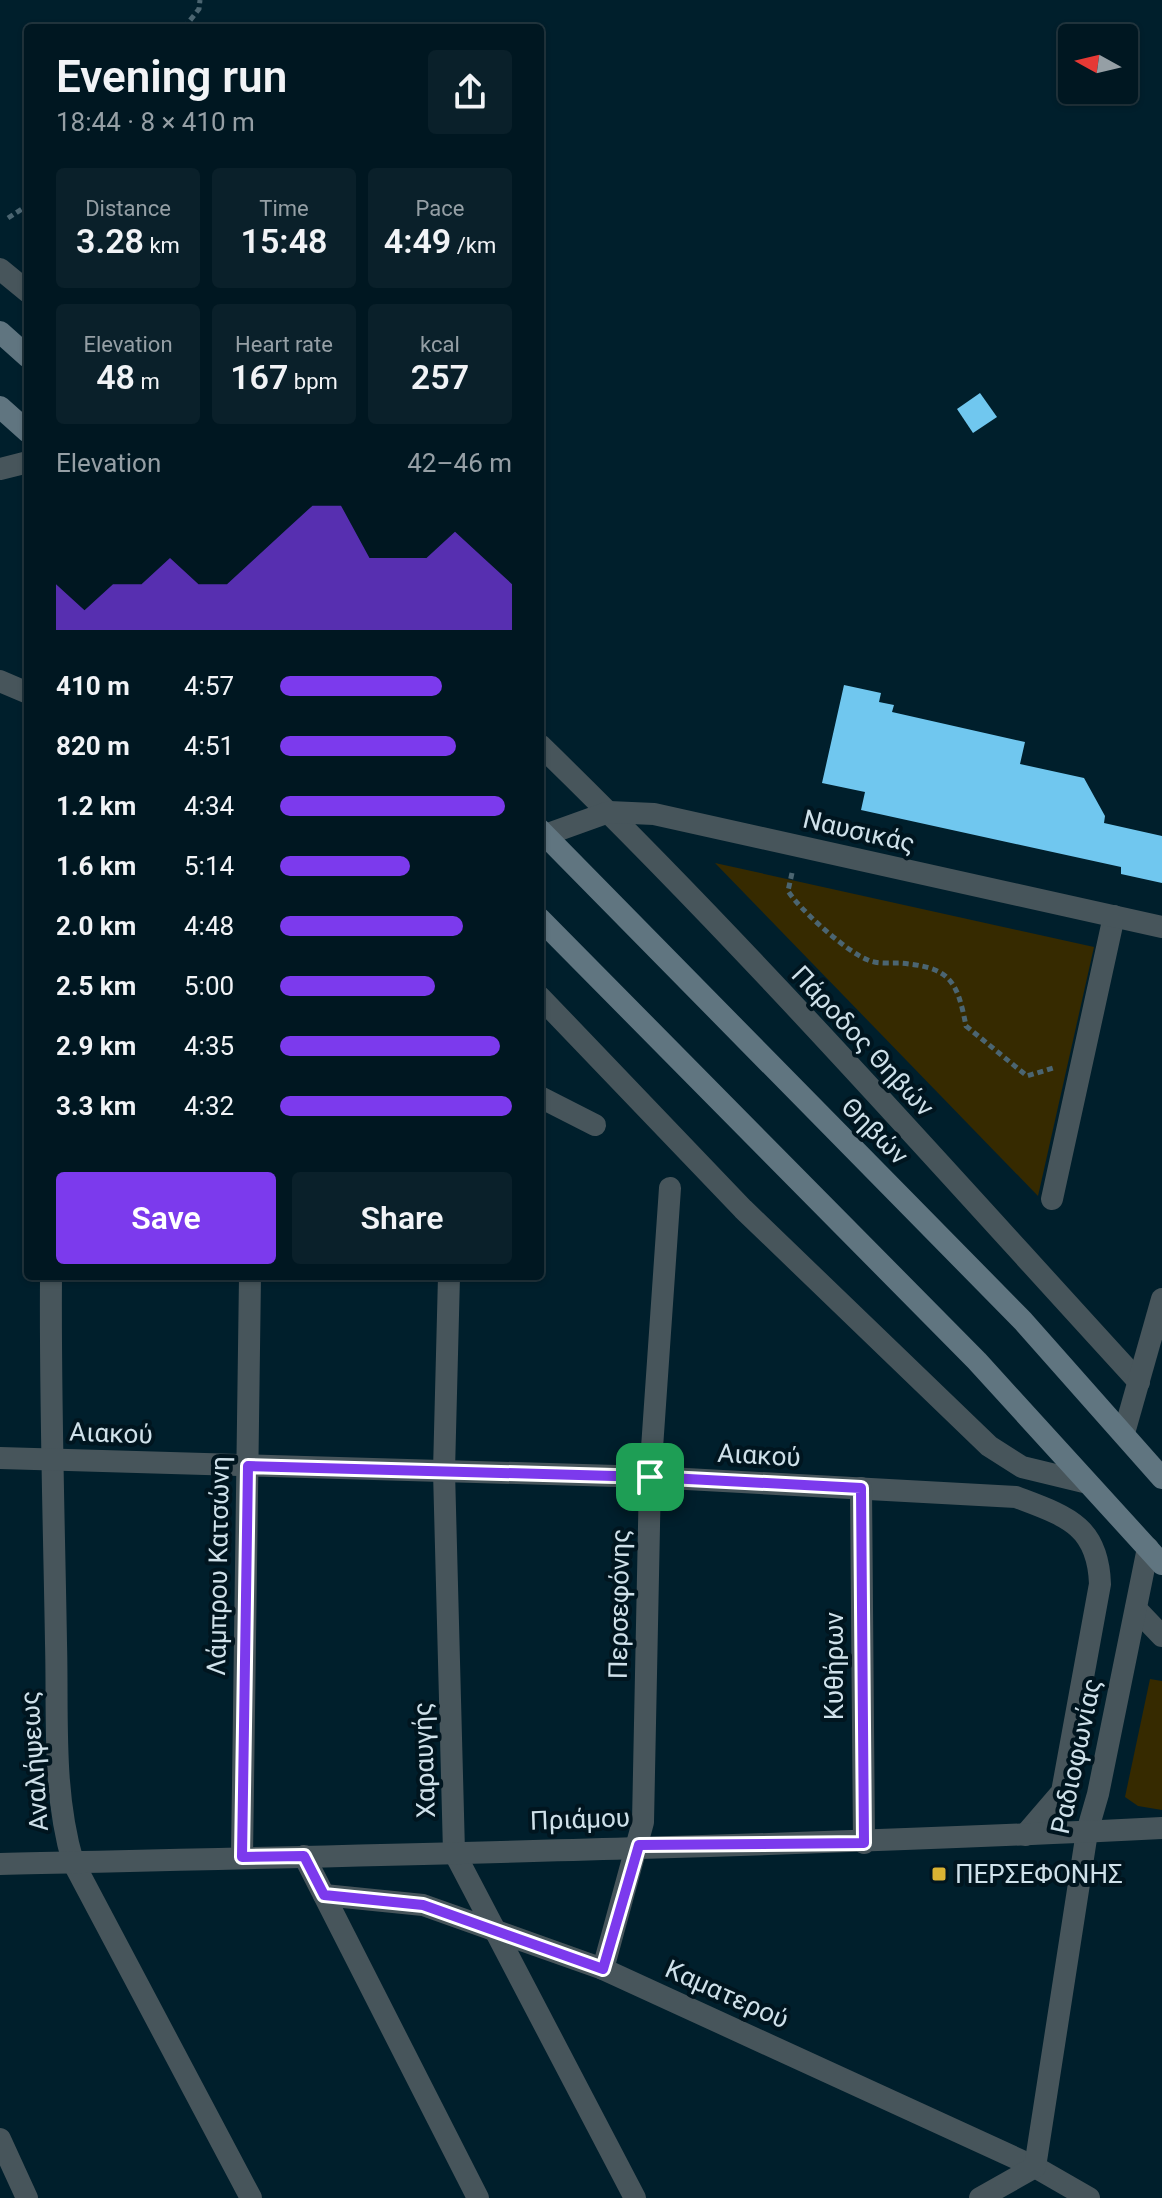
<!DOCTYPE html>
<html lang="en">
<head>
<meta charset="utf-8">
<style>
  :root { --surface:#001721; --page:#0a202a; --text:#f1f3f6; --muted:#959fa5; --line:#22363f; --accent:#7c3aed }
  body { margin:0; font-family:Roboto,sans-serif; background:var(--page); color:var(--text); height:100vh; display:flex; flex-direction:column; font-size:30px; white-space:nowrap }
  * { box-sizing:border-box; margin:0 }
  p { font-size:26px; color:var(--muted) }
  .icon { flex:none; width:44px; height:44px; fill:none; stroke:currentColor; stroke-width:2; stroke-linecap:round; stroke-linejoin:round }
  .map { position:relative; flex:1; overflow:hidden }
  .side { position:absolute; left:24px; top:24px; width:520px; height:1256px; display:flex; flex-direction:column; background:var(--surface); border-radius:8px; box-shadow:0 2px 6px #0004,0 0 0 2px var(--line) }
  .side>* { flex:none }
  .needle { width:52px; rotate:278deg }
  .fabs { position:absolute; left:1058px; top:24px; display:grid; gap:16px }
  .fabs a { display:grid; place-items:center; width:80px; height:80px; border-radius:8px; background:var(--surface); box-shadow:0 2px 6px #0004,0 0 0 2px var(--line); font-size:40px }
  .pin { position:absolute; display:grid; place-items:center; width:68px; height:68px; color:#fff; margin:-34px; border-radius:16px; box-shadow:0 4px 12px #0006 }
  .round { display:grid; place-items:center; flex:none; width:84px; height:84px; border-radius:8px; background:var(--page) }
  .summary { display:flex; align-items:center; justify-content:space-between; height:136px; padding:0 32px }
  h1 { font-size:44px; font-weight:600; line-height:60px }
  .metrics { display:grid; grid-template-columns:repeat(3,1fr); gap:12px; height:136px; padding:8px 32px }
  .metrics div { display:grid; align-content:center; border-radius:8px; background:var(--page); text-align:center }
  .metrics b { font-size:34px; font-weight:600 }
  .metrics small { font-size:22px; font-weight:400 }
  .metrics p { font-size:22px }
  .chart { height:224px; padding:16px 32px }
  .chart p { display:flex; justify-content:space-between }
  .chart svg { width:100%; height:144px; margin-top:8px; fill:var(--accent); opacity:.7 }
  .action { display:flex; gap:16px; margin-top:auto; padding:16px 32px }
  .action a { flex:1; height:92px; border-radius:8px; background:var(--accent); color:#fff; font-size:32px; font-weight:600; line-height:92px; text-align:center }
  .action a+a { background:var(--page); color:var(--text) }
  ul { padding:0 32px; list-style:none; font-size:26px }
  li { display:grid; grid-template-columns:128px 96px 1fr; align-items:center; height:60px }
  li i { height:20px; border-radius:10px; background:var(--accent) }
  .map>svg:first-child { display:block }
  .green { fill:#362a00 }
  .building { fill:#70c7ef }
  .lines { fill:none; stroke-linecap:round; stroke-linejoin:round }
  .path { stroke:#4b6571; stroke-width:5; stroke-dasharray:6 4; stroke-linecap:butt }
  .pedestrian { stroke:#47555b; stroke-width:22 }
  .minor { stroke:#47555b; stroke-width:22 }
  .tertiary { stroke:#47555b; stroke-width:22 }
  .secondary { stroke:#607580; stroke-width:22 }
  .route-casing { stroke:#fff; stroke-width:16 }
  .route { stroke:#7c3aed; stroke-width:10 }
  .poi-dot { fill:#dab333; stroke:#00151f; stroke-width:3 }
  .labels { text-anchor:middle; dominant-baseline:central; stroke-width:8; stroke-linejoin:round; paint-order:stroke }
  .street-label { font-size:26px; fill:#cfe1ea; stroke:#00151f }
  .poi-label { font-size:26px; fill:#cfe1ea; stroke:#00151f; text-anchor:start }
</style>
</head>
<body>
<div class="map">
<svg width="1162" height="2198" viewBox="0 0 1162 2198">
  <rect width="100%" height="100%" fill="#001f2c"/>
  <g class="green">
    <polygon points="715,863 1094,947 1038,1196"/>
    <polygon points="1150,1679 1162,1681 1162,1810 1138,1806 1125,1797"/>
  </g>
  <g class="building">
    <polygon points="980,393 997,417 973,433 957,409"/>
    <polygon points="844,685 881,693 879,702 894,705 892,712 1025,742 1020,764 1084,778 1105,816 1104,823 1162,836 1162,883 1121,874 1121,867 861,810 865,792 822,783"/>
  </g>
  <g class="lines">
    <g class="path">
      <polyline points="184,28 199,9 200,0"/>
      <polyline points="8,218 28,205"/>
      <path d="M792,873l-4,18c11,18 60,62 80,69 8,4 21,3 31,3 50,4 58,16 67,63l61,50 26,-8"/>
    </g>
    <polyline class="pedestrian" points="1052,1199 1114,916"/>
    <g class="minor">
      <polyline points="0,269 28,292"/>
      <polyline points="0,469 28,462"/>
      <polyline points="0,681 28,693"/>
      <path d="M540,745c209,203 402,422 599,637"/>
      <polyline points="545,835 609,812 654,814 1162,927"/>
      <polyline points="540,997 743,1209 989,1446 1022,1467 1084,1482"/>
      <polyline points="540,1097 595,1125"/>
      <path d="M51,1276c-1,123 3,245 5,367 2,73 -4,148 17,219l178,336"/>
      <polyline points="449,1276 444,1471 454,1852 635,2198"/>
      <path d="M0,1458l650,19 366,20c50,19 82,28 84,87l-38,208 -37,43"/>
      <polyline points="861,1488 864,1843"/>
      <polyline points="1136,1609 1162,1636"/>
      <polyline points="304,1856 478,2198"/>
      <polyline points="242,1857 250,1276"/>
      <polyline points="324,1895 423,1905 603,1969 1035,2167 1089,2198"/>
      <polyline points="603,1969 643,1822 650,1477 670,1188"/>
      <polyline points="0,2139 27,2198"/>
      <polyline points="980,2198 1035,2167 1087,1832"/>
    </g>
    <g class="tertiary">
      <polyline points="1124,1433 1162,1299"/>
      <polyline points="1087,1832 1098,1794 1148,1548"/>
      <path d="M0,1864c387,-9 775,-17 1162,-36"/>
    </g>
    <g class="secondary">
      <polyline points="0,332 28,357"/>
      <polyline points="0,407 28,432"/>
      <polyline points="540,830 1023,1321 1162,1478"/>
      <polyline points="540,919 977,1361 1162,1564"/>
    </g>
  </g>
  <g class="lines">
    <defs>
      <polygon id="route" points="248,1466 650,1477 861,1488 864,1843 639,1845 603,1969 423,1905 324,1895 304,1856 242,1857"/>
    </defs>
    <use href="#route" class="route-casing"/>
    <use href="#route" class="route"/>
  </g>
  <rect class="poi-dot" x="931" y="1866" width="16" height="16" rx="4"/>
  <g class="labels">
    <g class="street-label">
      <text transform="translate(859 831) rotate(13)">Ναυσικάς</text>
      <text transform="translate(863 1041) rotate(47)">Πάροδος Θηβών</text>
      <text transform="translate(875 1131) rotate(45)">Θηβών</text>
      <text transform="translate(111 1433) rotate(2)">Αιακού</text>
      <text transform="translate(759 1455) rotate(3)">Αιακού</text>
      <text transform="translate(218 1566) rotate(-89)">Λάμπρου Κατσώνη</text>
      <text transform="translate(619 1604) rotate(-89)">Περσεφόνης</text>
      <text transform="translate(834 1666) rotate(-90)">Κυθήρων</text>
      <text transform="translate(1076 1756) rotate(-78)">Ραδιοφωνίας</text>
      <text transform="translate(424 1760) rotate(-92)">Χαραυγής</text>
      <text transform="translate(34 1761) rotate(-94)">Αναλήψεως</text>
      <text transform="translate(580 1819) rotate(-2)">Πριάμου</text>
      <text transform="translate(727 1994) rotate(24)">Καματερού</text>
    </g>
    <g class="poi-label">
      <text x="955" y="1874">ΠΕΡΣΕΦΟΝΗΣ</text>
    </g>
  </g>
</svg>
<div class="fabs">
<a><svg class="needle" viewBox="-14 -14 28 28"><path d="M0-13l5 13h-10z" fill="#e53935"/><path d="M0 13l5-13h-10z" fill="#959fa5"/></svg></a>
</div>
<div class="pin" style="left:650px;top:1477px;background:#1e9e55"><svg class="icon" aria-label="arrive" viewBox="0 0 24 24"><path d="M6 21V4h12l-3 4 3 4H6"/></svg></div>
<section class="side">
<div class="summary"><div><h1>Evening run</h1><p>18:44 · 8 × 410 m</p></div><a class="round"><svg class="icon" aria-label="share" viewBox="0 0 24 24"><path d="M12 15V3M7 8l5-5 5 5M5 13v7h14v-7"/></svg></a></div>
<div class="metrics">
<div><p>Distance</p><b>3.28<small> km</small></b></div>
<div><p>Time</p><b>15:48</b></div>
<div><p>Pace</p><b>4:49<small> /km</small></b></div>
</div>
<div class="metrics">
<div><p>Elevation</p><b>48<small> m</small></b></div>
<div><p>Heart rate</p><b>167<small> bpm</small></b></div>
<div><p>kcal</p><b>257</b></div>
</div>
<div class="chart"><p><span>Elevation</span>42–46 m</p>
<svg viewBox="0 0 160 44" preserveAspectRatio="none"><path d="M0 44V30L10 38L20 30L30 30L40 22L50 30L60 30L70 22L80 14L90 6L100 6L110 22L120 22L130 22L140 14L150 22L160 30V44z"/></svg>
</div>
<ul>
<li><b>410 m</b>4:57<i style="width:70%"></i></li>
<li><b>820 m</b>4:51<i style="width:76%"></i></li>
<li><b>1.2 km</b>4:34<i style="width:97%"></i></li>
<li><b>1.6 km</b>5:14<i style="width:56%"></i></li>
<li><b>2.0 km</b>4:48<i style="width:79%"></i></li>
<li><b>2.5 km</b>5:00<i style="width:67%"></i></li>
<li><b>2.9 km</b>4:35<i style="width:95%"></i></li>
<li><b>3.3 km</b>4:32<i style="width:100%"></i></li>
</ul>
<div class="action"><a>Save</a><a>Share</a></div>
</section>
</div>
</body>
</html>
